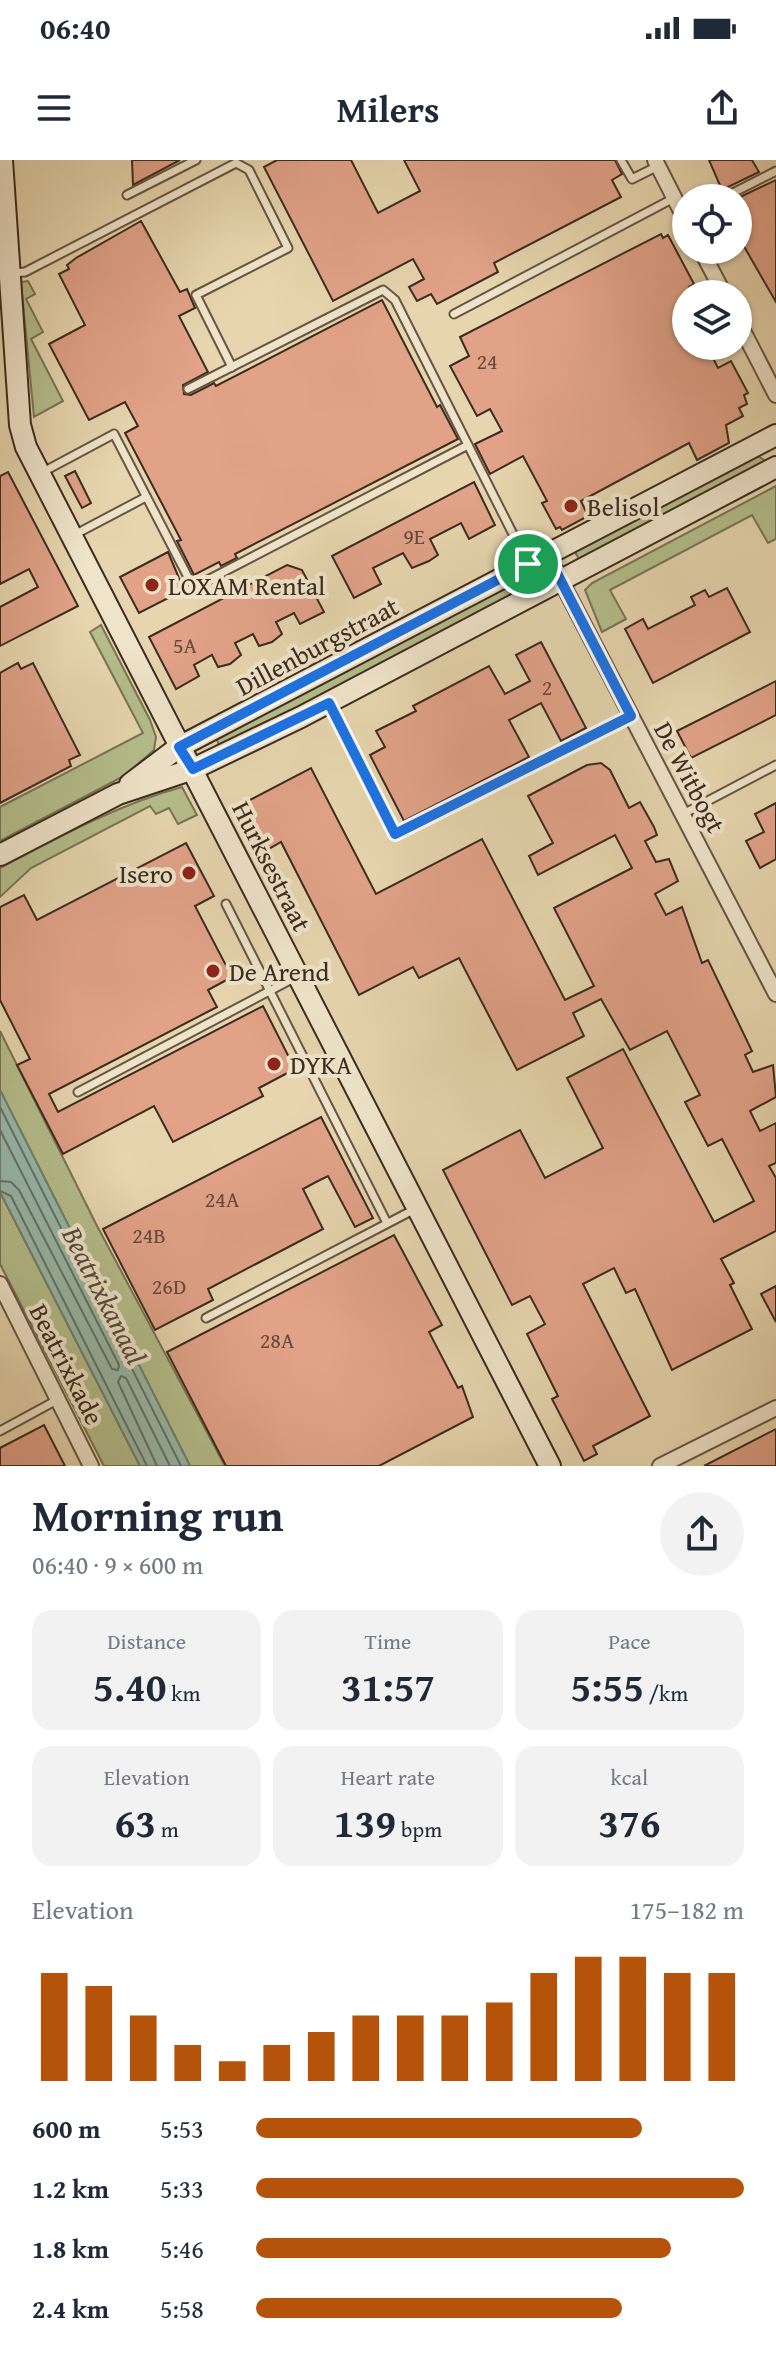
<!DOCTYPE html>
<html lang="en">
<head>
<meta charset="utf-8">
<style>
  :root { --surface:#fff; --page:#f2f2f3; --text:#1f2937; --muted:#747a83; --accent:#b45309 }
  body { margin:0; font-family:"Gentium Book Plus",serif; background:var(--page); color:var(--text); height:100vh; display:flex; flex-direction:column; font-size:30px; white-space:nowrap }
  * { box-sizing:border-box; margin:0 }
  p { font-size:26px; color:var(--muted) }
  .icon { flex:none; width:44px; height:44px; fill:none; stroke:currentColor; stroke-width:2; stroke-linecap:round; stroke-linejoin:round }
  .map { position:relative; height:1306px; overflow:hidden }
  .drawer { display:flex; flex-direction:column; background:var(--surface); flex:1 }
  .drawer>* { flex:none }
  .controls { position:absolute; left:672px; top:24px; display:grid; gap:16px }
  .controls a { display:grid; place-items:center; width:80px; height:80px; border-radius:50%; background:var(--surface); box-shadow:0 2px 6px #0004; font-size:40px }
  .pin { position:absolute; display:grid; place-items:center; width:68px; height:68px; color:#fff; margin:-34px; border:4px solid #fff; border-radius:50%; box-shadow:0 2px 8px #0007 }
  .round { display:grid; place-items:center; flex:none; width:84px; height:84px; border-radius:42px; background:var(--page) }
  .headline { display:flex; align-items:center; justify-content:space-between; height:136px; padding:0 32px }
  h1 { font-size:44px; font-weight:600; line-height:60px }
  .metrics { display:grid; grid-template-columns:repeat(3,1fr); gap:12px; height:136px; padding:8px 32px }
  .metrics div { display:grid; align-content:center; border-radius:20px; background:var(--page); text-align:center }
  .metrics b { font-size:40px; font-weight:600 }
  .metrics small { font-size:22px; font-weight:400 }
  .metrics p { font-size:22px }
  .chart { height:224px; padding:16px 32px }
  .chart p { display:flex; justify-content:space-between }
  .chart svg { width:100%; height:144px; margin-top:8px; stroke:var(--accent); stroke-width:6 }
  ul { padding:0 32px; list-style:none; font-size:26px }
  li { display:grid; grid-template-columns:128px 96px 1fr; align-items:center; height:60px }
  li i { height:20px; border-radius:10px; background:var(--accent) }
  .status { display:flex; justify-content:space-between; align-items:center; height:56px; padding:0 40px; background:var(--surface); direction:ltr }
  .status svg { height:22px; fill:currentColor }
  header { display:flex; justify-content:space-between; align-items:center; height:104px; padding:0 32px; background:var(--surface); font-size:36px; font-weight:600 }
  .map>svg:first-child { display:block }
  .green { fill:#b4bd8b; stroke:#787455; stroke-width:2 }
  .water { fill:#96b9aa; stroke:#728072; stroke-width:2 }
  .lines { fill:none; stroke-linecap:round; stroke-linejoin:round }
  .shore { stroke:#697264; stroke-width:2 }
  .building { fill:#e1a288; stroke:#3c2b1f; stroke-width:2 }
  .lane-casing { stroke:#665643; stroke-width:11 }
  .street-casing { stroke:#665643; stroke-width:18 }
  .secondary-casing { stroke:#3c2b1f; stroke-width:24 }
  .lane { stroke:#efe4ca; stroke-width:7 }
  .street { stroke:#efe4ca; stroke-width:14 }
  .secondary { stroke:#efe4ca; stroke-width:20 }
  .route-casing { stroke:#fff; stroke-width:16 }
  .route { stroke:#1a73e8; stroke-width:10 }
  .poi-dot { fill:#8f2418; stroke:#efe4ca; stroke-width:3 }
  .labels { text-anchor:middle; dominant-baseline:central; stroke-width:8; stroke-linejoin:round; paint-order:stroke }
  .number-label { font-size:22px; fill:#654939 }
  .poi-label { font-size:26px; fill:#3c2b1f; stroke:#efe4ca; text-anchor:start }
  .street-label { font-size:26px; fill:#3c2b1f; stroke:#efe4ca }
  .water-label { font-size:28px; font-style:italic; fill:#524e42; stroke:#efe4ca }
</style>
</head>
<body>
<div class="status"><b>06:40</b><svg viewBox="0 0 49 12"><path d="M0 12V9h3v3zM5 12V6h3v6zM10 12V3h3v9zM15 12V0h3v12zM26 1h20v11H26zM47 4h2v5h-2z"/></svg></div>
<header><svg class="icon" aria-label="menu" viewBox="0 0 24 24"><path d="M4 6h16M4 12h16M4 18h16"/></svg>Milers<svg class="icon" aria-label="share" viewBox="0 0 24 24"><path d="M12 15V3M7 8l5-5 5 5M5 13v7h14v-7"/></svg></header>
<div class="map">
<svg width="776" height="1306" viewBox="0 0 776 1306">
  <rect width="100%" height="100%" fill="#e6d5ae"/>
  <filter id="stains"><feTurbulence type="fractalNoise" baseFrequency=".0025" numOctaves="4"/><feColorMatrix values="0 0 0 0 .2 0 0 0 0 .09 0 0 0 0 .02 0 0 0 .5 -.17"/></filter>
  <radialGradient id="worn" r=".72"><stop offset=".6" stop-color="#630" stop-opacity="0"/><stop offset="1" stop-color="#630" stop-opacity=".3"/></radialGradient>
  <g class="green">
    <polygon points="28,121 35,134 26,139 43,172 31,179 63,241 34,257 21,122"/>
    <polygon points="756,295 764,300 764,306 581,402 573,389"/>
    <polygon points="776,326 776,379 768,383 752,355 610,430 626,459 602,472 585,430 592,423"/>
    <polygon points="527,413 535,426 220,587 215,576"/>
    <polygon points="101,465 150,560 156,577 154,590 124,616 0,681 0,647 143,573 90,472"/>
    <path d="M182,627l15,28 -19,9 -9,-16 -13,6 -6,-8 -119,62 -31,29v-29c59,-31 117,-63 182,-81z"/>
    <polygon points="0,871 96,1064 225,1306 190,1306 0,930"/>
    <polygon points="0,1032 140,1306 104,1306 0,1104"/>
  </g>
  <polygon class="water" points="0,930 186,1298 190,1306 140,1306 0,1032"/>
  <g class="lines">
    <g class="shore">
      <polyline points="0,947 181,1306"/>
      <polyline points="0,970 119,1205 118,1210 112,1209 19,1030 11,1022 0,1021"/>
      <polyline points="0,1031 11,1036 147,1306"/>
      <polyline points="157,1306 118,1222 121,1216 126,1218 170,1306"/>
    </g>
  </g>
  <g class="building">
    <polygon points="132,0 180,0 133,25"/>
    <polygon points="277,0 351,0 378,53 420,31 404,0 615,0 622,14 612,20 621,37 494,103 498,112 437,144 431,134 417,141 409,127 424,119 413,99 333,141 264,7"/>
    <polygon points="709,0 752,0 759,12 722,30"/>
    <polygon points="776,20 776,142 738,76 738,38"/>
    <polygon points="141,61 180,132 187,129 195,148 179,156 208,212 183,225 184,234 191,235 214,223 216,226 382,140 437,247 440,245 458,279 235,394 237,398 221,406 219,402 194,415 177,381 181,380 125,273 138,266 125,242 89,260 49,184 85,165 59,114 69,109 67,105 76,98"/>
    <polygon points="661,74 663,78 668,75 694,124 689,127 692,133 682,139 686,146 686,186 707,186 718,208 731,201 748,233 744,235 747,244 739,248 743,256 726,265 729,283 697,300 689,283 581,341 588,356 562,370 560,367 556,369 542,343 547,341 523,296 490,314 475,284 502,271 490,249 477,256 450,206 469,196 460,177"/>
    <polygon points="75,311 91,343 82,348 65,316"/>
    <polygon points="8,312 78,446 0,486 0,447 38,427 29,409 0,424 0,316"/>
    <polygon points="474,322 495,365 469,379 461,363 430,379 438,395 429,401 412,408 403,393 373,408 381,424 354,438 332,396"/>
    <polygon points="168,392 184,430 139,453 120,417"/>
    <polygon points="287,405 302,410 324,452 300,464 294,453 276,462 282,474 272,482 259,486 253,474 235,483 241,495 230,504 218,507 212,495 194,505 199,516 176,529 149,477"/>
    <polygon points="727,428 750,472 653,523 625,469 643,459 648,469 695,445 691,437 705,430 709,437"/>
    <polygon points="541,482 586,568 561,581 541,543 509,560 529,597 404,661 370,595 385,587 376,571 416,551 413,546 489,506 505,534 530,521 516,495"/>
    <polygon points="18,503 21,509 33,503 80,595 69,600 71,606 0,643 0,513"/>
    <polygon points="776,521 776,555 691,598 677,571"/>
    <polygon points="601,603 610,610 629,648 640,642 654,667 657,675 645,681 656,702 669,699 678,721 655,734 666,755 682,747 702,803 708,800 752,891 745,895 753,912 773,905 776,937 750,951 760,971 776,963 776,1003 769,1006 776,1018 776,1071 721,1099 734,1123 730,1125 752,1169 672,1210 635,1129 626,1133 614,1108 583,1124 650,1256 593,1286 597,1294 584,1301 552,1239 558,1236 527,1174 545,1164 530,1136 512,1145 443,1010 520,970 545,1018 603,988 567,918 623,889 714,1062 754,1041 722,979 708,986 685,942 700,935 667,871 630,890 601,839 573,853 584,876 517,910 459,798 419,818 413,807 359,835 281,682 267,690 247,646 248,641 311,608 376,734 482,679 565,840 594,826 554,748 632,708 615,675 538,715 529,696 553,683 528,636 587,605"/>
    <polygon points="776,643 776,699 760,708 746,681 764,672 755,654"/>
    <polygon points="186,683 214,736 195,746 232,817 208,830 217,847 49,934 58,952 263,846 295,909 259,928 263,936 173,982 154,946 63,994 17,905 30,899 0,840 0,747 24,735 37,760"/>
    <polygon points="321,957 373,1058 355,1067 328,1016 316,1022 303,1029 323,1069 208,1129 213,1140 155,1170 103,1069"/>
    <polygon points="394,1075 442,1165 429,1172 458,1228 462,1226 473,1257 379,1306 226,1306 167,1192"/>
    <polygon points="776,1126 776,1162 761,1134"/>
    <polygon points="44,1265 65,1306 0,1306 0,1288"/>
    <polygon points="776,1269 776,1306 704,1306"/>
  </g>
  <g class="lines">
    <defs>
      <g id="lane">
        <polyline points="621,0 632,19 658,6"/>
        <polyline points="127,35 196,0"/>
        <polyline points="723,38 776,11"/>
        <polyline points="11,113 25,112 236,3 249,10 288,88 196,135 232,207"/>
        <polyline points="454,154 674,38"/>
        <polyline points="188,229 383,130 395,140 468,285"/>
        <polyline points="41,313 114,274 190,421 202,423 468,285 527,402"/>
        <polyline points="74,375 146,337"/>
        <polyline points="330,545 395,674 631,556"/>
        <polyline points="683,654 776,605"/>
        <polyline points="226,744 387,1063"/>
        <polyline points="78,932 296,817"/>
        <polyline points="206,1158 417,1048"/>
        <polyline points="0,1271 57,1240"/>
      </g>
      <g id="street">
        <polyline points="655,0 686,61"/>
        <polyline points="701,90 724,134"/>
        <polyline points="738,161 776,235"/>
        <polyline points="547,394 776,834"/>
        <polyline points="0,1124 91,1306"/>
        <polyline points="660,1306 776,1248"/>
      </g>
      <g id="secondary">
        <polyline points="2,0 20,265 26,287 550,1306"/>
        <polyline points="130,624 179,587 776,275"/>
        <polyline points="0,695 118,634 193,609 301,557 776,307"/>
      </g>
    </defs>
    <use href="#lane" class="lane-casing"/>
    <use href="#street" class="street-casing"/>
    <use href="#secondary" class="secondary-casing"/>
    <use href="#lane" class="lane"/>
    <use href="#street" class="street"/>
    <use href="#secondary" class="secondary"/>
  </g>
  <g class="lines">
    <defs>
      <polygon id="route" points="547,394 631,556 395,674 329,543 193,609 179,587"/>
    </defs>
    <use href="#route" class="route-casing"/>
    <use href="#route" class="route"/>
  </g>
  <g class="poi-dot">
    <circle cx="571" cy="346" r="8"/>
    <circle cx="152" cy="425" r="8"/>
    <circle cx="189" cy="713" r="8"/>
    <circle cx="213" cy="811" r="8"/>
    <circle cx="274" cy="904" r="8"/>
  </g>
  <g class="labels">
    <g class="number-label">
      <text x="487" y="201">24</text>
      <text x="414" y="376">9E</text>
      <text x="185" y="485">5A</text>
      <text x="547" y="527">2</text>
      <text x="222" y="1039">24A</text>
      <text x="149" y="1075">24B</text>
      <text x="169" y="1126">26D</text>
      <text x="277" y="1180">28A</text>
    </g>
    <g class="poi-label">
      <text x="587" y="346">Belisol</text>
      <text x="168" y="425">LOXAM Rental</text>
      <text x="173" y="713" text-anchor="end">Isero</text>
      <text x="229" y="811">De Arend</text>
      <text x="290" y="904">DYKA</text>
    </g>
    <g class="street-label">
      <text transform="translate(317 486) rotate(-28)">Dillenburgstraat</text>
      <text transform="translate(690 617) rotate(62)">De Witbogt</text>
      <text transform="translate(272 706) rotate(63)">Hurksestraat</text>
      <text transform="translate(67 1204) rotate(63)">Beatrixkade</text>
    </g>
    <g class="water-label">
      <text transform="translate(105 1135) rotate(63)">Beatrixkanaal</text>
    </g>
  </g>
  <rect width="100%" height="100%" filter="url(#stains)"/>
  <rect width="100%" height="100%" fill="url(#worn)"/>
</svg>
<div class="controls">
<a><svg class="icon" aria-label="locate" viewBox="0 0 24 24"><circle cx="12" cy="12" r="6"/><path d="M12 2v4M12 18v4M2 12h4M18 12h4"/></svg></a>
<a><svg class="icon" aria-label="layers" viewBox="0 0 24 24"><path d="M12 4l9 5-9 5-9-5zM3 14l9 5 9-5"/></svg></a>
</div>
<div class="pin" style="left:528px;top:404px;background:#1e9e55"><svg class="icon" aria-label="arrive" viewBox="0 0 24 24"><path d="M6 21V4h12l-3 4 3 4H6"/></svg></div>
</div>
<section class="drawer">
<div class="headline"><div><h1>Morning run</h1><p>06:40 · 9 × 600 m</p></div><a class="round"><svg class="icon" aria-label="share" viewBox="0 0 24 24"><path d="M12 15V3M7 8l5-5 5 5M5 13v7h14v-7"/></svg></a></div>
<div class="metrics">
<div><p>Distance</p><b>5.40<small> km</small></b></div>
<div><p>Time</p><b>31:57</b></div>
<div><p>Pace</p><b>5:55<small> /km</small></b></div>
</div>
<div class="metrics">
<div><p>Elevation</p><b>63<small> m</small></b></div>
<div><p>Heart rate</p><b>139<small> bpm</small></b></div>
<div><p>kcal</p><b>376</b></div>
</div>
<div class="chart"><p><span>Elevation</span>175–182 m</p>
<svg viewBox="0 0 160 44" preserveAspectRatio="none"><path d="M5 44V11M15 44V15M25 44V24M35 44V33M45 44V38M55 44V33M65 44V29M75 44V24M85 44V24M95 44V24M105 44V20M115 44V11M125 44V6M135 44V6M145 44V11M155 44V11"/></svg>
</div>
<ul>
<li><b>600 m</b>5:53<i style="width:79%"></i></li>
<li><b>1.2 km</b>5:33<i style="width:100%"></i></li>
<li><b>1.8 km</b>5:46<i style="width:85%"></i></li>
<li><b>2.4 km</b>5:58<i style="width:75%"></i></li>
</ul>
</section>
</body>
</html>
